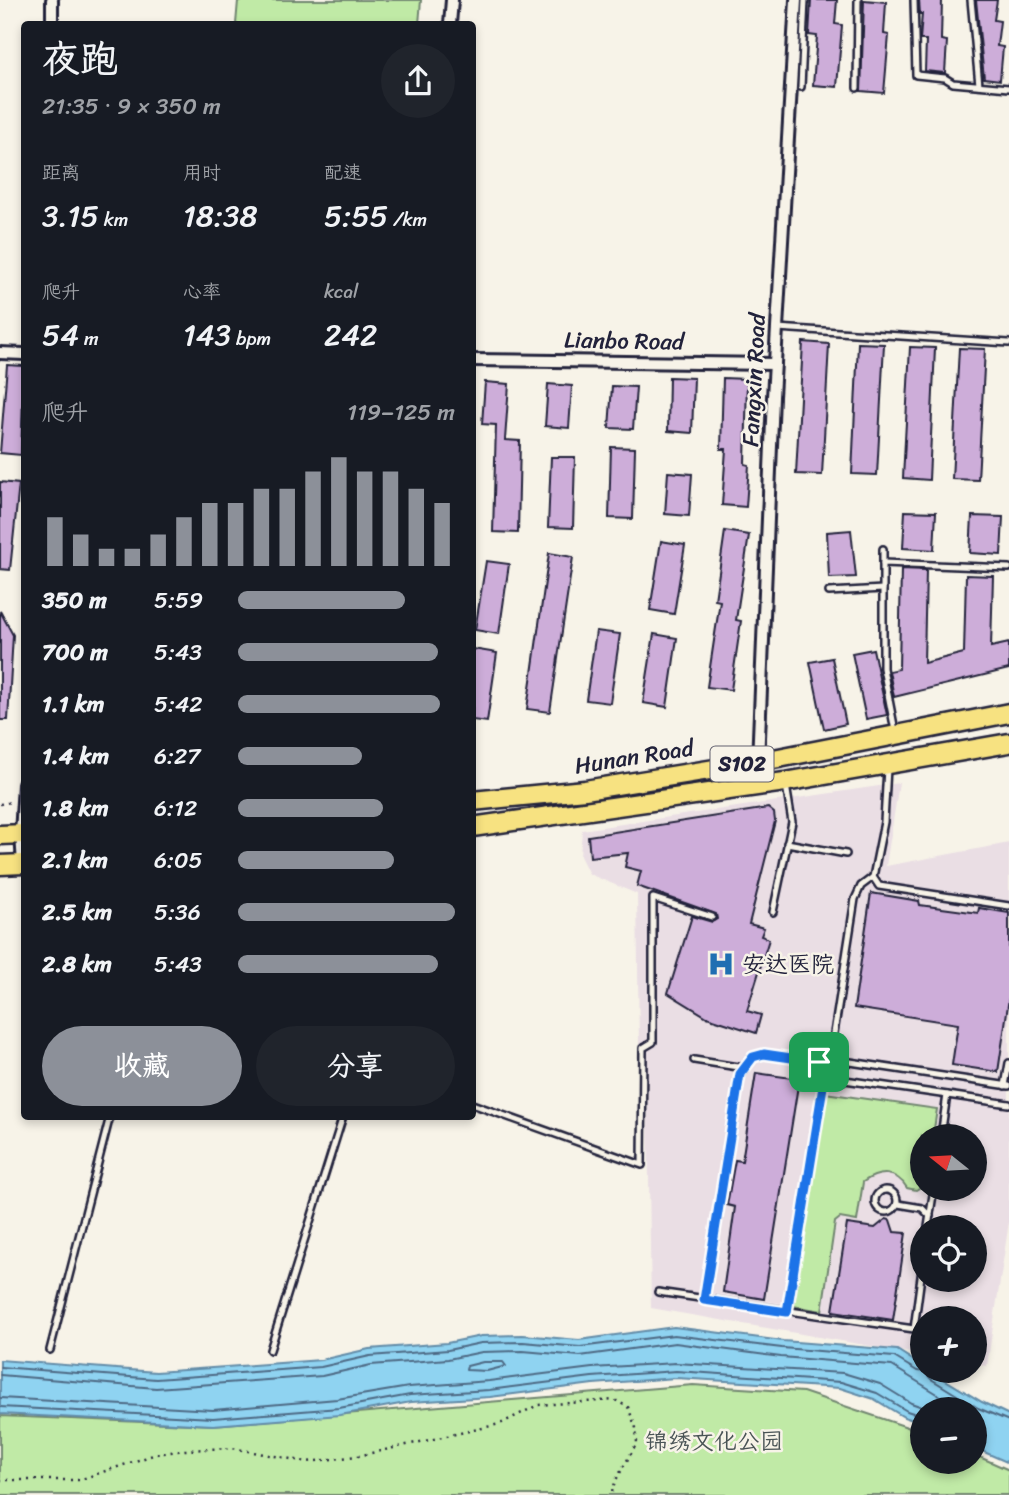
<!DOCTYPE html>
<html lang="zh">
<head>
<meta charset="utf-8">
<style>
  :root { --surface:#171b24; --page:#20242c; --text:#f1f3f6; --muted:#9ea1a6; --accent:#8c9099 }
  body { margin:0; font-family:Sriracha,"LXGW WenKai TC",sans-serif; background:var(--page); color:var(--text); height:100vh; display:flex; flex-direction:column; font-size:26px; white-space:nowrap }
  * { box-sizing:border-box; margin:0 }
  p { font-size:23px; color:var(--muted) }
  .icon { flex:none; width:38px; height:38px; fill:none; stroke:currentColor; stroke-width:2; stroke-linecap:round; stroke-linejoin:round }
  .map { position:relative; flex:1; overflow:hidden }
  .side { position:absolute; left:21px; top:21px; width:455px; height:1099px; display:flex; flex-direction:column; background:var(--surface); border-radius:7px; box-shadow:0 4px 10px #0003 }
  .side>* { flex:none }
  .needle { width:46px; rotate:288deg }
  .buttons { position:absolute; left:910px; top:1124px; display:grid; gap:14px }
  .buttons a { display:grid; place-items:center; width:77px; height:77px; border-radius:50%; background:var(--surface); box-shadow:0 4px 10px #0003; font-size:35px }
  .pin { position:absolute; display:grid; place-items:center; width:60px; height:60px; color:#fff; margin:-30px; border-radius:14px; box-shadow:0 4px 10px #0006 }
  .round { display:grid; place-items:center; flex:none; width:74px; height:74px; border-radius:37px; background:var(--page) }
  .summary { display:flex; align-items:center; justify-content:space-between; height:119px; padding:0 21px }
  h1 { font-size:38px; font-weight:600; line-height:52px }
  .stats { display:grid; grid-template-columns:repeat(3,1fr); gap:10px; height:119px; padding:7px 21px }
  .stats div { display:grid; align-content:center }
  .stats b { font-size:30px; font-weight:600 }
  .stats small { font-size:19px; font-weight:400 }
  .stats p { font-size:19px }
  .chart { height:196px; padding:14px 21px }
  .chart p { display:flex; justify-content:space-between }
  .chart svg { width:100%; height:126px; margin-top:7px; stroke:var(--accent); stroke-width:6 }
  .button { display:flex; gap:14px; margin-top:auto; padding:14px 21px }
  .button a { flex:1; height:80px; border-radius:42px; background:var(--accent); color:#fff; font-size:28px; font-weight:600; line-height:80px; text-align:center }
  .button a+a { background:var(--page); color:var(--text) }
  ul { padding:0 21px; list-style:none; font-size:23px }
  li { display:grid; grid-template-columns:112px 84px 1fr; align-items:center; height:52px }
  li i { height:18px; border-radius:9px; background:var(--accent) }
  .map>svg:first-child { display:block }
  .built { fill:#eadee4; fill-rule:evenodd }
  .green { fill:#c0eaa6; stroke:#718670; stroke-width:2 }
  .water { fill:#8fd3f1; stroke:#638ca8; stroke-width:2 }
  .lines { fill:none; stroke-linecap:round; stroke-linejoin:round }
  .shore { stroke:#4e6984; stroke-width:2 }
  .building { fill:#cdadd9; stroke:#22223b; stroke-width:2 }
  .lane-casing { stroke:#22223b; stroke-width:10 }
  .street-casing { stroke:#22223b; stroke-width:16 }
  .primary-casing { stroke:#22223b; stroke-width:23 }
  .path { stroke:#22223b; stroke-width:2.5; stroke-dasharray:2 5; stroke-linecap:butt }
  .lane { stroke:#f7f3e8; stroke-width:5 }
  .street { stroke:#f7f3e8; stroke-width:10 }
  .primary { stroke:#f7e281; stroke-width:18 }
  .route-casing { stroke:#fff; stroke-width:14 }
  .route { stroke:#1a73e8; stroke-width:9 }
  .labels { text-anchor:middle; dominant-baseline:central; stroke-width:5; stroke-linejoin:round; paint-order:stroke }
  .shield { fill:#f7f3e8; stroke:#62616f; stroke-width:2 }
  .shield-label { font-size:21px; font-weight:bold; fill:#22223b }
  .street-label { font-size:23px; fill:#22223b; stroke:#f7f3e8 }
  .poi-label { font-size:23px; fill:#22223b; stroke:#f7f3e8; text-anchor:start }
  .park-label { font-size:23px; fill:#4a5456; stroke:#f7f3e8 }
</style>
</head>
<body>
<div class="map">
<svg width="1009" height="1495" viewBox="0 0 1009 1495">
  <rect width="100%" height="100%" fill="#f7f3e8"/>
  <filter id="ink" filterUnits="userSpaceOnUse"><feTurbulence type="fractalNoise" baseFrequency=".0143" numOctaves="2"/><feDisplacementMap in="SourceGraphic" scale="14" xChannelSelector="R" yChannelSelector="G"/><feConvolveMatrix kernelMatrix="1 2 1 2 8 2 1 2 1" color-interpolation-filters="sRGB"/></filter>
  <g filter="url(#ink)">
    <path class="built" d="M899,783l-13,83 123,-23v379l-22,144 -12,-2v-46h-53v37l-271,-47 -4,-256 -8,-8 -2,-150 -48,-20 -9,-18 2,-26zM922,1136h53v52h-53zM922,1227h53v52h-53z"/>
    <g class="green">
      <polygon points="243,0 421,0 419,24 236,24 238,1"/>
      <path d="M825,1093l112,16 -4,27h-11v50l-6,4 -9,-2c-11,-18 -28,-17 -44,-6l-6,39 -17,-3 -5,4 -13,89 -29,-5z"/>
      <polygon points="693,1385 803,1392 922,1432 922,1461 975,1461 975,1455 1009,1470 1009,1495 0,1495 0,1416 213,1425"/>
    </g>
    <polygon class="water" points="674,1327 783,1341 897,1350 922,1366 922,1370 929,1370 982,1402 1009,1415 1009,1463 975,1448 975,1409 922,1409 922,1423 904,1417 874,1399 840,1388 676,1378 593,1384 490,1397 411,1402 340,1415 213,1425 0,1414 0,1360 156,1372 321,1360 369,1349 447,1343 481,1336 523,1335 579,1340"/>
    <g class="lines">
      <g class="shore">
        <polygon points="483,1362 503,1362 506,1366 487,1371 466,1370 467,1366"/>
        <polyline points="0,1367 156,1379 321,1367 370,1356 448,1350 481,1343 523,1342 580,1347 674,1335 782,1348 894,1357 917,1371 925,1372 931,1379 978,1408 1009,1421"/>
        <polyline points="0,1375 156,1388 322,1376 371,1365 448,1359 482,1352 523,1351 580,1356 675,1343 781,1357 892,1366 962,1409"/>
        <polyline points="0,1398 213,1410 337,1399 409,1387 489,1381 592,1368 676,1363 843,1373 880,1384 911,1403 928,1409"/>
        <polyline points="0,1407 213,1418 339,1408 410,1395 489,1390 592,1377 676,1371 841,1382 877,1393 907,1411 922,1416"/>
      </g>
    </g>
    <g class="building">
      <polygon points="811,0 837,0 835,24 842,25 837,87 813,85 817,36 809,35"/>
      <polygon points="864,0 886,2 884,34 889,35 884,93 861,91"/>
      <polygon points="919,0 942,0 941,40 947,41 945,73 925,71 926,40 920,40 922,14 920,14"/>
      <polygon points="976,0 997,0 994,20 1000,21 997,46 1003,47 1000,80 984,78"/>
      <polygon points="803,342 829,344 822,475 796,474"/>
      <polygon points="858,343 884,344 877,475 852,474"/>
      <polygon points="910,347 935,348 929,480 903,478"/>
      <polygon points="959,348 985,349 978,480 952,479"/>
      <polygon points="7,365 24,366 21,455 0,453"/>
      <polygon points="669,377 694,378 692,433 668,431"/>
      <polygon points="723,378 747,379 745,464 749,465 746,507 722,505 726,449 721,449"/>
      <polygon points="485,382 509,384 505,440 520,441 518,533 493,532 496,425 482,424"/>
      <polygon points="548,384 572,386 569,428 545,426"/>
      <polygon points="612,386 636,387 633,429 609,428"/>
      <polygon points="611,447 635,448 633,519 609,518"/>
      <polygon points="551,457 575,457 573,528 548,527"/>
      <polygon points="668,472 692,474 689,516 665,514"/>
      <polygon points="0,482 19,484 10,570 0,569"/>
      <polygon points="905,511 936,512 934,550 903,548"/>
      <polygon points="972,516 1003,517 1001,555 970,553"/>
      <polygon points="851,530 856,577 829,578 827,532"/>
      <polygon points="725,531 749,535 736,620 741,621 731,690 707,687 720,601 715,600"/>
      <polygon points="661,541 685,545 674,614 650,610"/>
      <polygon points="549,553 573,557 550,712 527,709"/>
      <polygon points="486,561 509,564 499,634 475,630"/>
      <polygon points="901,569 926,570 924,663 964,653 966,575 993,576 991,647 1009,643 1009,669 894,697 889,671 899,669"/>
      <polygon points="0,611 13,635 8,720 0,720"/>
      <polygon points="596,631 620,634 610,703 586,700"/>
      <polygon points="654,634 677,638 667,707 643,703"/>
      <polygon points="473,649 497,653 487,722 472,720"/>
      <polygon points="873,649 887,715 866,719 852,653"/>
      <polygon points="832,658 846,724 824,729 810,662"/>
      <polygon points="768,808 774,813 775,821 749,924 764,928 761,936 769,939 747,1011 761,1015 756,1033 707,1017 668,993 692,916 712,922 717,919 716,914 637,886 641,871 625,867 628,853 590,857 588,836"/>
      <polygon points="871,893 919,901 920,905 978,913 979,908 1009,913 1009,998 998,1072 952,1065 958,1024 854,1008"/>
      <polygon points="756,1073 799,1079 764,1299 723,1292 735,1207 727,1205 735,1160 742,1161"/>
      <polygon points="886,1219 890,1220 894,1232 906,1233 893,1320 833,1311 847,1224 875,1228"/>
    </g>
    <g class="lines">
      <defs>
        <g id="lane">
          <polyline points="914,0 916,75 945,78 953,83 1009,88"/>
          <polyline points="971,0 979,85"/>
          <polyline points="801,87 805,0"/>
          <polyline points="857,88 858,0"/>
          <polyline points="777,328 1009,343"/>
          <polyline points="883,549 883,563"/>
          <polyline points="829,592 883,589"/>
          <polyline points="895,731 883,668 883,563 1009,568"/>
          <polyline points="887,768 884,822 873,877 879,886 1009,906"/>
          <polyline points="787,843 846,854"/>
          <polyline points="773,912 792,822 786,785"/>
          <polyline points="694,1060 744,1068"/>
          <polyline points="837,1060 832,1046 855,899 861,886 873,877"/>
          <polyline points="819,1062 825,1074 838,1079 1009,1104"/>
          <polyline points="1005,1086 1009,1063"/>
          <polyline points="472,1104 642,1165 643,1048 653,1042 653,898 712,917"/>
          <polyline points="941,1136 947,1095"/>
          <circle cx="886" cy="1201" r="11"/>
          <polyline points="898,1204 922,1208 930,1216"/>
          <polyline points="928,1227 934,1188"/>
          <polyline points="658,1292 914,1329 922,1269"/>
          <polyline points="704,1299 740,1075 753,1057 764,1054 819,1062 837,1060 1009,1086"/>
          <polyline points="787,1312 825,1074"/>
          <polyline points="50,1350 110,1116"/>
          <polyline points="270,1350 343,1116"/>
        </g>
        <g id="street">
          <polyline points="52,0 52,24"/>
          <polyline points="450,24 452,0"/>
          <polyline points="0,353 24,354"/>
          <polyline points="472,360 775,364"/>
          <polyline points="758,762 773,397 796,0"/>
          <polyline points="23,864 21,834 24,784"/>
        </g>
        <g id="primary">
          <polyline points="472,801 585,790 758,762 1009,713"/>
          <polyline points="472,827 785,782 1009,743"/>
          <polyline points="0,835 24,834"/>
          <polyline points="0,865 24,864"/>
        </g>
      </defs>
      <use href="#lane" class="lane-casing"/>
      <use href="#street" class="street-casing"/>
      <use href="#primary" class="primary-casing"/>
      <g class="path">
        <polyline points="0,804 11,802"/>
        <polyline points="0,1480 79,1480 156,1454 185,1450 232,1448 307,1462 358,1456 500,1424 538,1405 615,1400 628,1407 636,1428 637,1443 616,1480 611,1495"/>
      </g>
      <use href="#lane" class="lane"/>
      <use href="#street" class="street"/>
      <use href="#primary" class="primary"/>
    </g>
  </g>
  <g class="lines" filter="url(#ink)">
    <defs>
      <polygon id="route" points="764,1054 819,1062 825,1074 787,1312 704,1300 740,1074 753,1057"/>
    </defs>
    <use href="#route" class="route-casing"/>
    <use href="#route" class="route"/>
  </g>
  <defs>
    <symbol id="hospital-bare" viewBox="-9 -9 18 18"><path d="M-5-5h3v3.5h4V-5h3V5h-3V1.5h-4V5h-3Z" fill="#1f6fb2" stroke="#f7f3e8" stroke-width="2.5" paint-order="stroke"/></symbol>
  </defs>
  <g fill-rule="evenodd">
    <use href="#hospital-bare" x="702" y="945" width="38" height="38"/>
  </g>
  <g class="labels">
    <rect class="shield" x="710.5" y="746.5" width="63" height="35" rx="5"/>
    <g class="shield-label">
      <text x="742" y="764">S102</text>
    </g>
    <g class="street-label">
      <text transform="translate(624 341) rotate(1)">Lianbo Road</text>
      <text transform="translate(754 380) rotate(-87)">Fangxin Road</text>
      <text transform="translate(634 757) rotate(-9)">Hunan Road</text>
    </g>
    <g class="poi-label">
      <text x="742" y="964">安达医院</text>
    </g>
    <g class="park-label">
      <text x="714" y="1441">锦绣文化公园</text>
    </g>
  </g>
</svg>
<div class="buttons">
<a><svg class="needle" viewBox="-14 -14 28 28"><path d="M0-13l5 13h-10z" fill="#e53935"/><path d="M0 13l5-13h-10z" fill="#9ea1a6"/></svg></a>
<a><svg class="icon" aria-label="locate" viewBox="0 0 24 24"><circle cx="12" cy="12" r="6"/><path d="M12 2v4M12 18v4M2 12h4M18 12h4"/></svg></a>
<a>+</a>
<a>−</a>
</div>
<div class="pin" style="left:819px;top:1062px;background:#1e9e55"><svg class="icon" aria-label="arrive" viewBox="0 0 24 24"><path d="M6 21V4h12l-3 4 3 4H6"/></svg></div>
<section class="side">
<div class="summary"><div><h1>夜跑</h1><p>21:35 · 9 × 350 m</p></div><a class="round"><svg class="icon" aria-label="share" viewBox="0 0 24 24"><path d="M12 15V3M7 8l5-5 5 5M5 13v7h14v-7"/></svg></a></div>
<div class="stats">
<div><p>距离</p><b>3.15<small> km</small></b></div>
<div><p>用时</p><b>18:38</b></div>
<div><p>配速</p><b>5:55<small> /km</small></b></div>
</div>
<div class="stats">
<div><p>爬升</p><b>54<small> m</small></b></div>
<div><p>心率</p><b>143<small> bpm</small></b></div>
<div><p>kcal</p><b>242</b></div>
</div>
<div class="chart"><p><span>爬升</span>119–125 m</p>
<svg viewBox="0 0 160 44" preserveAspectRatio="none"><path d="M5 44V27M15 44V33M25 44V38M35 44V38M45 44V33M55 44V27M65 44V22M75 44V22M85 44V17M95 44V17M105 44V11M115 44V6M125 44V11M135 44V11M145 44V17M155 44V22"/></svg>
</div>
<ul>
<li><b>350 m</b>5:59<i style="width:77%"></i></li>
<li><b>700 m</b>5:43<i style="width:92%"></i></li>
<li><b>1.1 km</b>5:42<i style="width:93%"></i></li>
<li><b>1.4 km</b>6:27<i style="width:57%"></i></li>
<li><b>1.8 km</b>6:12<i style="width:67%"></i></li>
<li><b>2.1 km</b>6:05<i style="width:72%"></i></li>
<li><b>2.5 km</b>5:36<i style="width:100%"></i></li>
<li><b>2.8 km</b>5:43<i style="width:92%"></i></li>
</ul>
<div class="button"><a>收藏</a><a>分享</a></div>
</section>
</div>
</body>
</html>
